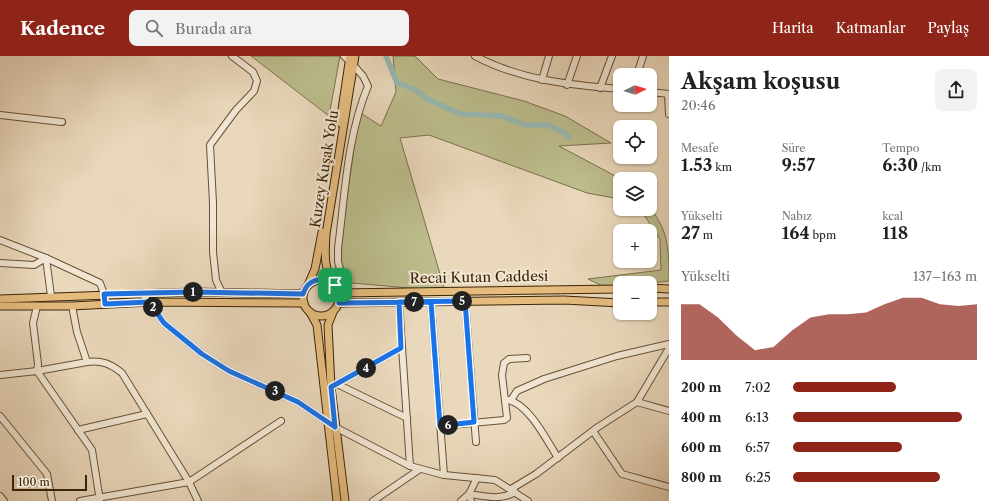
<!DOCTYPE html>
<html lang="tr">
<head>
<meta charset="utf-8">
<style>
  :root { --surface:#fff; --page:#f2f2f2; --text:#222; --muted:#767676; --accent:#8f2418 }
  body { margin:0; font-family:"Libre Caslon Text",serif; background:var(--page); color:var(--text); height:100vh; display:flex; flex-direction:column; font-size:15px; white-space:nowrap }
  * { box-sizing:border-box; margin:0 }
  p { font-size:13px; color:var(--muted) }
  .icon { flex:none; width:22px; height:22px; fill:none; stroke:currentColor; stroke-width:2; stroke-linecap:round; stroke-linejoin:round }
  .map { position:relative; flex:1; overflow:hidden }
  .drawer { display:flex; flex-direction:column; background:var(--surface); width:320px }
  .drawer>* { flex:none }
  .needle { width:26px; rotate:85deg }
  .controls { position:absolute; left:613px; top:12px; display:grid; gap:8px }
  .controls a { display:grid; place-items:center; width:44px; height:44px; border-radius:8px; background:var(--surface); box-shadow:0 1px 3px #0004; font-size:20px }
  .scale { position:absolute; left:12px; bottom:10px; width:75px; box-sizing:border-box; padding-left:4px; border:2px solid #3b2407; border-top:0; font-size:11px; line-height:14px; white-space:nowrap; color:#3b2407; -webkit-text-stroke:3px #f1e6d3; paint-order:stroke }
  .pin { position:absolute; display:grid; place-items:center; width:34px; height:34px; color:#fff; margin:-17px; border-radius:8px; box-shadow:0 2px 6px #0006 }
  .km { position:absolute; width:20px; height:20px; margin:-10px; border-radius:50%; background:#222; color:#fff; font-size:11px; line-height:20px; text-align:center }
  .round { display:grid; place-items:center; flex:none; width:42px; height:42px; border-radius:8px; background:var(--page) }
  .summary { display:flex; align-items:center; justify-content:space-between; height:68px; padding:0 12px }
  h1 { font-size:22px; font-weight:700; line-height:30px }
  .figures { display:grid; grid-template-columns:repeat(3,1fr); gap:6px; height:68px; padding:4px 12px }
  .figures div { display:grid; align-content:center }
  .figures b { font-size:17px; font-weight:700 }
  .figures small { font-size:11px; font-weight:400 }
  .figures p { font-size:11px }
  .chart { height:112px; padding:8px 12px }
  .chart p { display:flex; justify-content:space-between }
  .chart svg { width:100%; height:72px; margin-top:4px; fill:var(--accent); opacity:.7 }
  ul { padding:0 12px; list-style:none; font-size:13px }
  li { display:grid; grid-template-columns:64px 48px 1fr; align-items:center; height:30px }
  li i { height:10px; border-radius:5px; background:var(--accent) }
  header { display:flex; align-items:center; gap:24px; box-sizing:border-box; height:56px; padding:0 20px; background:var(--accent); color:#fff }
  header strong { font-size:19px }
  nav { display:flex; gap:22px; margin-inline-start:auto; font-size:14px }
  .search { width:280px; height:36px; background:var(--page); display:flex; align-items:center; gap:10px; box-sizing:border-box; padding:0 14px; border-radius:8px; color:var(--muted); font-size:15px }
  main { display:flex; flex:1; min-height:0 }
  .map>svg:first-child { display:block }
  .green { fill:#bcbd8d; stroke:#7c704a }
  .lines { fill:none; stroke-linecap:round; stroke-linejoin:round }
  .canal { stroke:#98b9b2; stroke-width:5.5 }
  .minor-casing { stroke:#675134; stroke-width:8 }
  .major-casing { stroke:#3b2407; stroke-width:9 }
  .minor { stroke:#f1e6d3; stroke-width:6 }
  .major { stroke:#e5bc7e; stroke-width:7 }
  .route-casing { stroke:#fff; stroke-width:8 }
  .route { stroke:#1a73e8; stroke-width:5 }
  .labels { text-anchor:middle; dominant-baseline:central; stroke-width:4; stroke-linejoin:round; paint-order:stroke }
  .street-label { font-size:14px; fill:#3b2407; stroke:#f1e6d3 }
</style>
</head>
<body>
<header>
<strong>Kadence</strong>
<div class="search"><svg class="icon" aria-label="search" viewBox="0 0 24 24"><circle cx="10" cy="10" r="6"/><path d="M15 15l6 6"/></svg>Burada ara</div>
<nav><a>Harita</a><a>Katmanlar</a><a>Paylaş</a></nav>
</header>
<main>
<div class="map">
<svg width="669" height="445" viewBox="0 0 669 445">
  <rect width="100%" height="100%" fill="#ead8bc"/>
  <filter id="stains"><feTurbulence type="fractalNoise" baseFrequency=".005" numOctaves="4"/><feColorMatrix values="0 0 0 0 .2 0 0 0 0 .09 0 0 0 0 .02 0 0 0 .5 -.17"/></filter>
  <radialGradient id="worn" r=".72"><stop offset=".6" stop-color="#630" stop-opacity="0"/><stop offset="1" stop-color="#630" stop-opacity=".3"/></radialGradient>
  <g class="green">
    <polygon points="251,0 340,0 329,60"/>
    <polygon points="393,0 415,0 438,23 524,45 565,60 611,87 559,90 621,123 620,143 587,137 429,79 400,82 445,235 351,227 338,206 359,56 381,70 396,36"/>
    <path d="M650,152c19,23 19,43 19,73l-19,2h-30v4l-11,2 -21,-10 73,-9 -1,-31 -20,-30h10z"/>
  </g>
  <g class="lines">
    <polyline class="canal" points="386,0 397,27 414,33 429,44 461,58 503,60 524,69 547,69 561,75 569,81"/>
    <defs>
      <g id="minor">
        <polyline points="344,0 347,3"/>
        <path d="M475,0c45,24 95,29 145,33"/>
        <polyline points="637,19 643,0"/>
        <polyline points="542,24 549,0"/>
        <polyline points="567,29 577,0"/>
        <polyline points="600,32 612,0"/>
        <polyline points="650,36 669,38"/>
        <polyline points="668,38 669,58"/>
        <polyline points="0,59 62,66"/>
        <polyline points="0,184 46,202 100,227 104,238 105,248"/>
        <polyline points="0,207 34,209 46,202 51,240"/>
        <polyline points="142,237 164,267 202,298 229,315 298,346 335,371 410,410 444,419 495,424 528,445"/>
        <polyline points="222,237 216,224 213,196 213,147 210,89 236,54 254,35 257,25 253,16 232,0"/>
        <path d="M339,237l5,-11 -6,-20v-14c7,-53 9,-112 30,-162l-5,-10 -8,-9"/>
        <polyline points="465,245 476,386"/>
        <polyline points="399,246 410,410"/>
        <polyline points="431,246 444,419"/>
        <polyline points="37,250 33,267 38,308 37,315 87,306 77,276 72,250"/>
        <path d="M87,306c15,-2 24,2 35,11l67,109 9,19"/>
        <polyline points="0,319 37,315 92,394 100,445"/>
        <polyline points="337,328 407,362"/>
        <polyline points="331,331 401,292"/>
        <path d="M508,344c21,4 39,41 50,58"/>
        <polyline points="511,344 517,335 544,323 617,300 669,288"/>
        <polyline points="637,346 669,355"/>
        <polyline points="0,360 47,418 52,445"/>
        <polyline points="440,370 504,364 507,362 502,319 504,307 509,303 527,302"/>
        <polyline points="78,374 147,358"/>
        <polyline points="593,375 622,418 669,431"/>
        <polyline points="511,433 536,418 598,371 637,346 669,292"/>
        <polyline points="0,440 4,445"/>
        <polyline points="80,445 189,426 281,365"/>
        <polyline points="373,445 420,413"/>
        <path d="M461,445l8,-7c15,2 32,7 46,-2"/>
        <polyline points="471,445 469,438 477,422"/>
      </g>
      <g id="major">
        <polyline points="340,67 350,0"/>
        <circle cx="321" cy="242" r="18"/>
        <polyline points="308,229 315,213 322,176"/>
        <path d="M335,229c-12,-14 -10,-34 -9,-51l29,-178"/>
        <polyline points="650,232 669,233"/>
        <polyline points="339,237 620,233"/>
        <polyline points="0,243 193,236 303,238"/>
        <polyline points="650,246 669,246"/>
        <polyline points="339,247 564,244 620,247"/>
        <polyline points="0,250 72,250 149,246 304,247"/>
        <polyline points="310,256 317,269 337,445"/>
        <polyline points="333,256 328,269 331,331 345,445"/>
      </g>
    </defs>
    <use href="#minor" class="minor-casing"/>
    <use href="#major" class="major-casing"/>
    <use href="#minor" class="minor"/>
    <use href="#major" class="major"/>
  </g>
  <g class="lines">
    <defs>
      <path id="route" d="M335,229c-12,-9 -27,-7 -32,9l-110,-2 -89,2 1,10 44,-2 15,21 38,31 27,17 69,31 37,25 -4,-40 70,-39 -2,-46 66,-1 9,121 -34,4 -9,-124 -92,1 1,-7 -5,-11"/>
    </defs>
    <use href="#route" class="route-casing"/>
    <use href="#route" class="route"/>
  </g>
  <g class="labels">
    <g class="street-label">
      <text transform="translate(324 113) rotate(-81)">Kuzey Kuşak Yolu</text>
      <text transform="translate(479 221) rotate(-1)">Recai Kutan Caddesi</text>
    </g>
  </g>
  <rect width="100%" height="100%" filter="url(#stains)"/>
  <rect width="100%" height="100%" fill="url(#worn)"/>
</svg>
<div class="controls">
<a><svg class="needle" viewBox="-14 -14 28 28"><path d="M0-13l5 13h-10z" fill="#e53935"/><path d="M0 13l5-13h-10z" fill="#767676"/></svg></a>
<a><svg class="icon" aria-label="locate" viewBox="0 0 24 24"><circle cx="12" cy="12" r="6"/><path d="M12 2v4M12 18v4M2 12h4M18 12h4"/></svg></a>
<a><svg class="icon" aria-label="layers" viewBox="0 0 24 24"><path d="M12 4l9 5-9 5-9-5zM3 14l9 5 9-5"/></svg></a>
<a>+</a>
<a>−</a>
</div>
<div class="scale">100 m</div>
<div class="pin" style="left:335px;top:229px;background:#1e9e55"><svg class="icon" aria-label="arrive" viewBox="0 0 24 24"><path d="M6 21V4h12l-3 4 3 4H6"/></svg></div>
<b class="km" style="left:193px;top:236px">1</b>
<b class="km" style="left:153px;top:251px">2</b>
<b class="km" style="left:275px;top:335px">3</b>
<b class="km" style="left:366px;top:312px">4</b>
<b class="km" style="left:462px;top:245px">5</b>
<b class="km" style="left:448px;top:369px">6</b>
<b class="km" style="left:414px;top:246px">7</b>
</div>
<section class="drawer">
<div class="summary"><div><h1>Akşam koşusu</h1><p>20:46</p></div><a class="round"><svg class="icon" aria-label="share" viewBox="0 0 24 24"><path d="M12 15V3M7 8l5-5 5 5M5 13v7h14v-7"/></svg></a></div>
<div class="figures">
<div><p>Mesafe</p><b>1.53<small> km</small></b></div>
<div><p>Süre</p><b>9:57</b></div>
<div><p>Tempo</p><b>6:30<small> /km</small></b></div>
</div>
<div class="figures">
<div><p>Yükselti</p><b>27<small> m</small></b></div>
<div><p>Nabız</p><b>164<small> bpm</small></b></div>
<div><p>kcal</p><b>118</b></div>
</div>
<div class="chart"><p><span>Yükselti</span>137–163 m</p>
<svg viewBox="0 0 160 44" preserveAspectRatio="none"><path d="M0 44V10L10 10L20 18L30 29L40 38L50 36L60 26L70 18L80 16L90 16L100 15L110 10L120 6L130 6L140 10L150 11L160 10V44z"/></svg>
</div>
<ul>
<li><b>200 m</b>7:02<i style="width:56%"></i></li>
<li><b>400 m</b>6:13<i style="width:92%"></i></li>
<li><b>600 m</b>6:57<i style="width:59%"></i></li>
<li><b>800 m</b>6:25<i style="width:80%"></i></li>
</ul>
</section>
</main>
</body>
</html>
